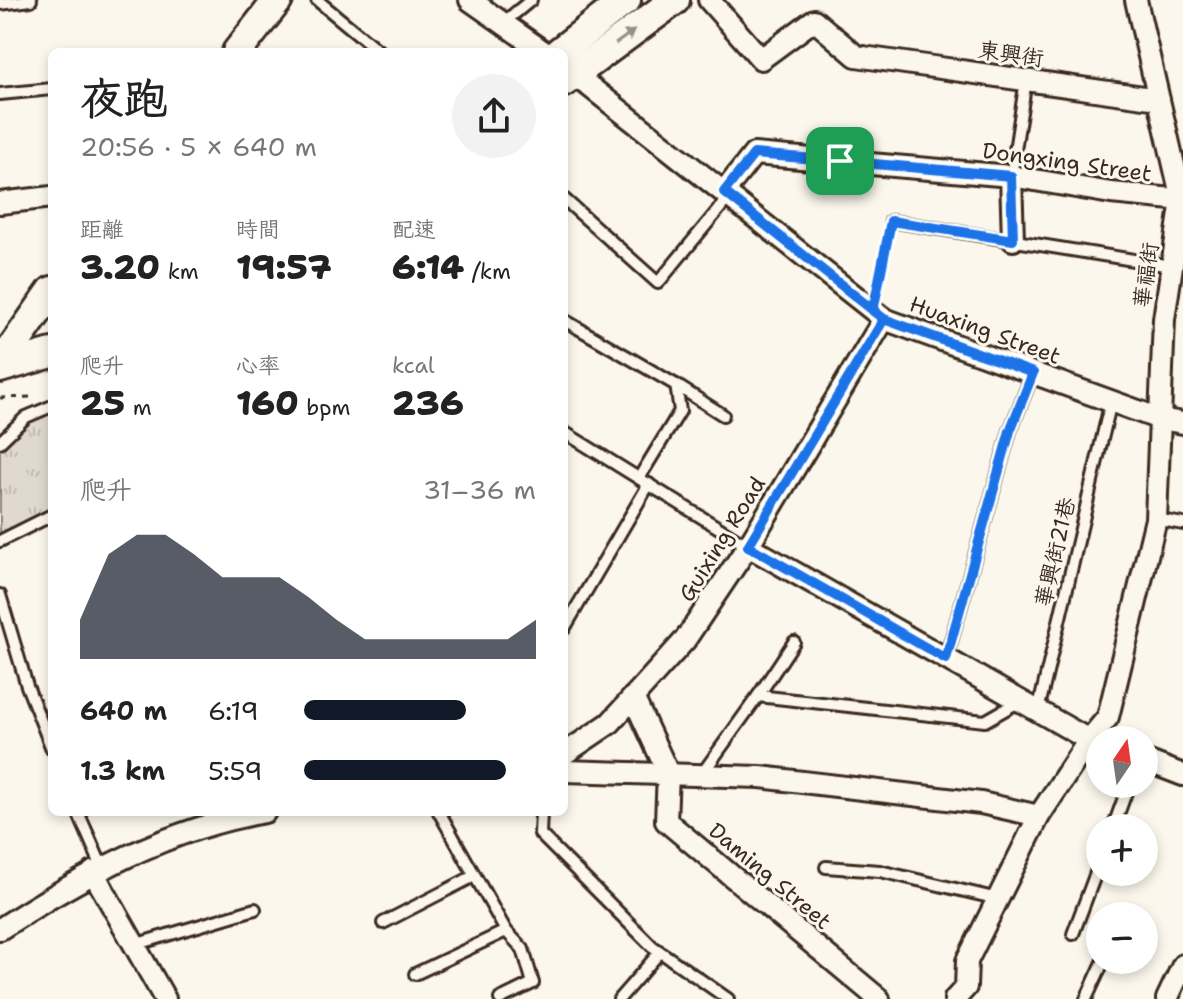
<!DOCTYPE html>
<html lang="zh-TW">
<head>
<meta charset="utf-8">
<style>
  :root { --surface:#fff; --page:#f2f2f2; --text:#222; --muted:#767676; --accent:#111827 }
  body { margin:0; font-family:"Shantell Sans","LXGW WenKai TC",sans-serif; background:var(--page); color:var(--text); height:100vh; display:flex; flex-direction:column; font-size:30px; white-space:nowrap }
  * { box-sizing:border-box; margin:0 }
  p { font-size:26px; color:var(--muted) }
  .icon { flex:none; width:44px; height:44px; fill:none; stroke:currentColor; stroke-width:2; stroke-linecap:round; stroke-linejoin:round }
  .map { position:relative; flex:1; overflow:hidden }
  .side { position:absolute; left:48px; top:48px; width:520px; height:768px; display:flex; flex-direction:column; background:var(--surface); border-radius:12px; box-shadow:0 4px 12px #0003 }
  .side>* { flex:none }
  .needle { width:52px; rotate:13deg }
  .fabs { position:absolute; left:1086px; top:726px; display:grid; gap:16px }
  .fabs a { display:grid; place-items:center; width:72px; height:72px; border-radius:50%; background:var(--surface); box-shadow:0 4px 12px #0003; font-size:40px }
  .pin { position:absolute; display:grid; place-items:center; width:68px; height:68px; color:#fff; margin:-34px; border-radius:16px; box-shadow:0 4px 12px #0006 }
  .round { display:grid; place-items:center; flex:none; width:84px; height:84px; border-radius:42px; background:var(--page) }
  .headline { display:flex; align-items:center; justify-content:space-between; height:136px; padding:0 32px }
  h1 { font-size:44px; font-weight:800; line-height:60px }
  .metrics { display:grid; grid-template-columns:repeat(3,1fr); gap:12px; height:136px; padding:8px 32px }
  .metrics div { display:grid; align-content:center }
  .metrics b { font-size:34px; font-weight:800 }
  .metrics small { font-size:22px; font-weight:400 }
  .metrics p { font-size:22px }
  .chart { height:224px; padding:16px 32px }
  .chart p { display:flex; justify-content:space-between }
  .chart svg { width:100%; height:144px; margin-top:8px; fill:var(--accent); opacity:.7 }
  ul { padding:0 32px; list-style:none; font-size:26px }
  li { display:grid; grid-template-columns:128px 96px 1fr; align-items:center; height:60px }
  li i { height:20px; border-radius:10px; background:var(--accent) }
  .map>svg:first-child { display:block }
  .park { fill:url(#park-tufts); stroke:#8d8276; stroke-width:2 }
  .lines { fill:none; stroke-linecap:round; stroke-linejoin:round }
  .lane-casing { stroke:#3b2a1e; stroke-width:16 }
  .street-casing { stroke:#3b2a1e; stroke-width:26 }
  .secondary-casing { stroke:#3b2a1e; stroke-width:34 }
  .path { stroke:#3b2a1e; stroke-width:3; stroke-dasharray:6 6; stroke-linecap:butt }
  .lane { stroke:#fbf7ec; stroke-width:10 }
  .street { stroke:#fbf7ec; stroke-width:20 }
  .secondary { stroke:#fbf7ec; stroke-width:28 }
  .oneway { fill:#9b9085 }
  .route-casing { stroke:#fff; stroke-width:16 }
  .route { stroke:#1a73e8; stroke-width:10 }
  .labels { text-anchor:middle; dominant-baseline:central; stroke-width:6; stroke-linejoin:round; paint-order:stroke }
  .street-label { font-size:22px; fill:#3b2a1e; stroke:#fbf7ec }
</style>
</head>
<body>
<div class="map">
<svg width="1183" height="999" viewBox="0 0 1183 999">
  <defs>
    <pattern id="park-tufts" width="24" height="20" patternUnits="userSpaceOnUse" patternTransform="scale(2)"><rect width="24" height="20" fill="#dfd9ce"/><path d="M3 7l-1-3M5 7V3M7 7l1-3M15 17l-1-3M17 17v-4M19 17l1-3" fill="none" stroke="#c0bab0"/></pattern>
  </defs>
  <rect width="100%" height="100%" fill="#fbf7ec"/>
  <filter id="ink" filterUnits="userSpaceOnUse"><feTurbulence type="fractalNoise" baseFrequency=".0125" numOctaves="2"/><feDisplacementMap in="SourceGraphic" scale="16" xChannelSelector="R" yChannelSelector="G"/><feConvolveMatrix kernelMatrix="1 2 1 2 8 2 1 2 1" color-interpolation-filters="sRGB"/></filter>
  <g filter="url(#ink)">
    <polygon class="park" points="52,413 52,508 0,535 0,446 29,421"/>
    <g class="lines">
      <defs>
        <g id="lane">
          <polyline points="317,0 380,52"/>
          <polyline points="0,4 31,0"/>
          <polyline points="503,23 531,0"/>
          <polyline points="0,94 52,89"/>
          <polyline points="1011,176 1026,80"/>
          <polyline points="564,199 658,283 729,197"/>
          <polyline points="891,221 1171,266"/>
          <polyline points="564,320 676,385 680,411 639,478"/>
          <polyline points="676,385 723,415"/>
          <polyline points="564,432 748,546"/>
          <polyline points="0,442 26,417 52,406"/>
          <polyline points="1156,519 1183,524"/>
          <polyline points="0,541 52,515"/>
          <polyline points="0,595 27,686 52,749"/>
          <polyline points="564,629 649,484"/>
          <polyline points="946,659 1010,431 1033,373"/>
          <polyline points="758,696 794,642"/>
          <polyline points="1038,711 1111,401"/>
          <polyline points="702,774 758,696 985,721 1020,701"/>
          <polyline points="78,812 102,867"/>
          <polyline points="439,812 506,931 523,949 533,983 500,999"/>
          <polyline points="541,812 540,834 652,946 728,999"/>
          <polyline points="1113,828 1129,784"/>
          <polyline points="826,867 880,871 998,899"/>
          <polyline points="383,923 474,876"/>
          <polyline points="1073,934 1100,862"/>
          <polyline points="134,945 255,909"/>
          <polyline points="415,974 506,931"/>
          <polyline points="619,999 660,952"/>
          <polyline points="1086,999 1104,960"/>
        </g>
        <g id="street">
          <polyline points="470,0 544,52"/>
          <polyline points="709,0 761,59 814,20 856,56 1158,99"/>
          <polyline points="565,67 884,319 1160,419 1183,423"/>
          <polyline points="1011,176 1013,240"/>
          <polyline points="724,192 754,154 1011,176 1111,193 1183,200"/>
          <polyline points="0,203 52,197"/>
          <polyline points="748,546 1089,740 1039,816 967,961 966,987 955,999"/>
          <polyline points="633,697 668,773 666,821 879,999"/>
          <polyline points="1100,744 1089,740 1108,717 1156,519 1164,319 1182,200 1136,0"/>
          <polyline points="564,754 610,723 685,640 748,546 884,319"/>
          <polyline points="1144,760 1183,775"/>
          <polyline points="564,771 760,777 981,803 1039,816"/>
          <polyline points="93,872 165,999"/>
          <path d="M0,929c82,-53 168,-101 265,-117"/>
          <polyline points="1167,999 1183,965"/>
        </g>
        <g id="secondary">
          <polyline points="237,52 278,0"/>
          <polyline points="559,52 626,0"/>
          <polyline points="564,82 675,0"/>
          <polyline points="0,365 52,291"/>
          <polyline points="0,368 52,353"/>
        </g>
      </defs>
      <use href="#lane" class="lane-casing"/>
      <use href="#street" class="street-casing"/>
      <use href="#secondary" class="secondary-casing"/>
      <g class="path">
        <polyline points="878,288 888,232"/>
        <polyline points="0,398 32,397"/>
      </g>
      <use href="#lane" class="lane"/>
      <use href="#street" class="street"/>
      <use href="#secondary" class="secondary"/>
    </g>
    <defs><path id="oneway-solid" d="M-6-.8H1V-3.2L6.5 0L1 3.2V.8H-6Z" transform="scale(2)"/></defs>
    <use class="oneway" href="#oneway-solid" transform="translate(625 37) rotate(-36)"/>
  </g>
  <g class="lines" filter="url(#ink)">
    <defs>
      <polyline id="route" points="840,161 754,154 724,192 884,319 748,546 946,659 1010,431 1033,373 884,319 873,311 891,221 1013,240 1011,176 840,161"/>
    </defs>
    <use href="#route" class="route-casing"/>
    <use href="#route" class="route"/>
  </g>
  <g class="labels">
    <g class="street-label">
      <text transform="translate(1011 54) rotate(8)">東興街</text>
      <text transform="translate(1067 162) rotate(8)">Dongxing Street</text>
      <text transform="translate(1146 275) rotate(-82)">華福街</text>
      <text transform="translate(985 330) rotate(20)">Huaxing Street</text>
      <text transform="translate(722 539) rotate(-58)">Guixing Road</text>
      <text transform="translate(1055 552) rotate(-77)">華興街21巷</text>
      <text transform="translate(770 876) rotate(40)">Daming Street</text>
    </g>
  </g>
</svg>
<div class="fabs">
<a><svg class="needle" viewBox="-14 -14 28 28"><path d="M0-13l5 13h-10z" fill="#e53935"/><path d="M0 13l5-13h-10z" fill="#767676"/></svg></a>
<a>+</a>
<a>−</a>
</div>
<div class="pin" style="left:840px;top:161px;background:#1e9e55"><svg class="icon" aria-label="arrive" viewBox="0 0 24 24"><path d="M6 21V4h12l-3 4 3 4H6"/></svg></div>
<section class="side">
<div class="headline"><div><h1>夜跑</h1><p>20:56 · 5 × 640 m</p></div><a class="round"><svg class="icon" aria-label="share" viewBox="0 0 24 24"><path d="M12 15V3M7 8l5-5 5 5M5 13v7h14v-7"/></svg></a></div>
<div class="metrics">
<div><p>距離</p><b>3.20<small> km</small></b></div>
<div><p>時間</p><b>19:57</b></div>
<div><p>配速</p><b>6:14<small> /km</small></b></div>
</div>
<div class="metrics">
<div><p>爬升</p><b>25<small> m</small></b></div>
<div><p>心率</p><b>160<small> bpm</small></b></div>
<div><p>kcal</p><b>236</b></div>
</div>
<div class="chart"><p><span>爬升</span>31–36 m</p>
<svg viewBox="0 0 160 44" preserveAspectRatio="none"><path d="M0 44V32L10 12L20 6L30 6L40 12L50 19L60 19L70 19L80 25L90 32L100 38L110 38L120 38L130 38L140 38L150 38L160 32V44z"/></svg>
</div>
<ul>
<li><b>640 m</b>6:19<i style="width:70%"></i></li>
<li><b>1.3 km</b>5:59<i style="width:87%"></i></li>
</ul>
</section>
</div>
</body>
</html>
